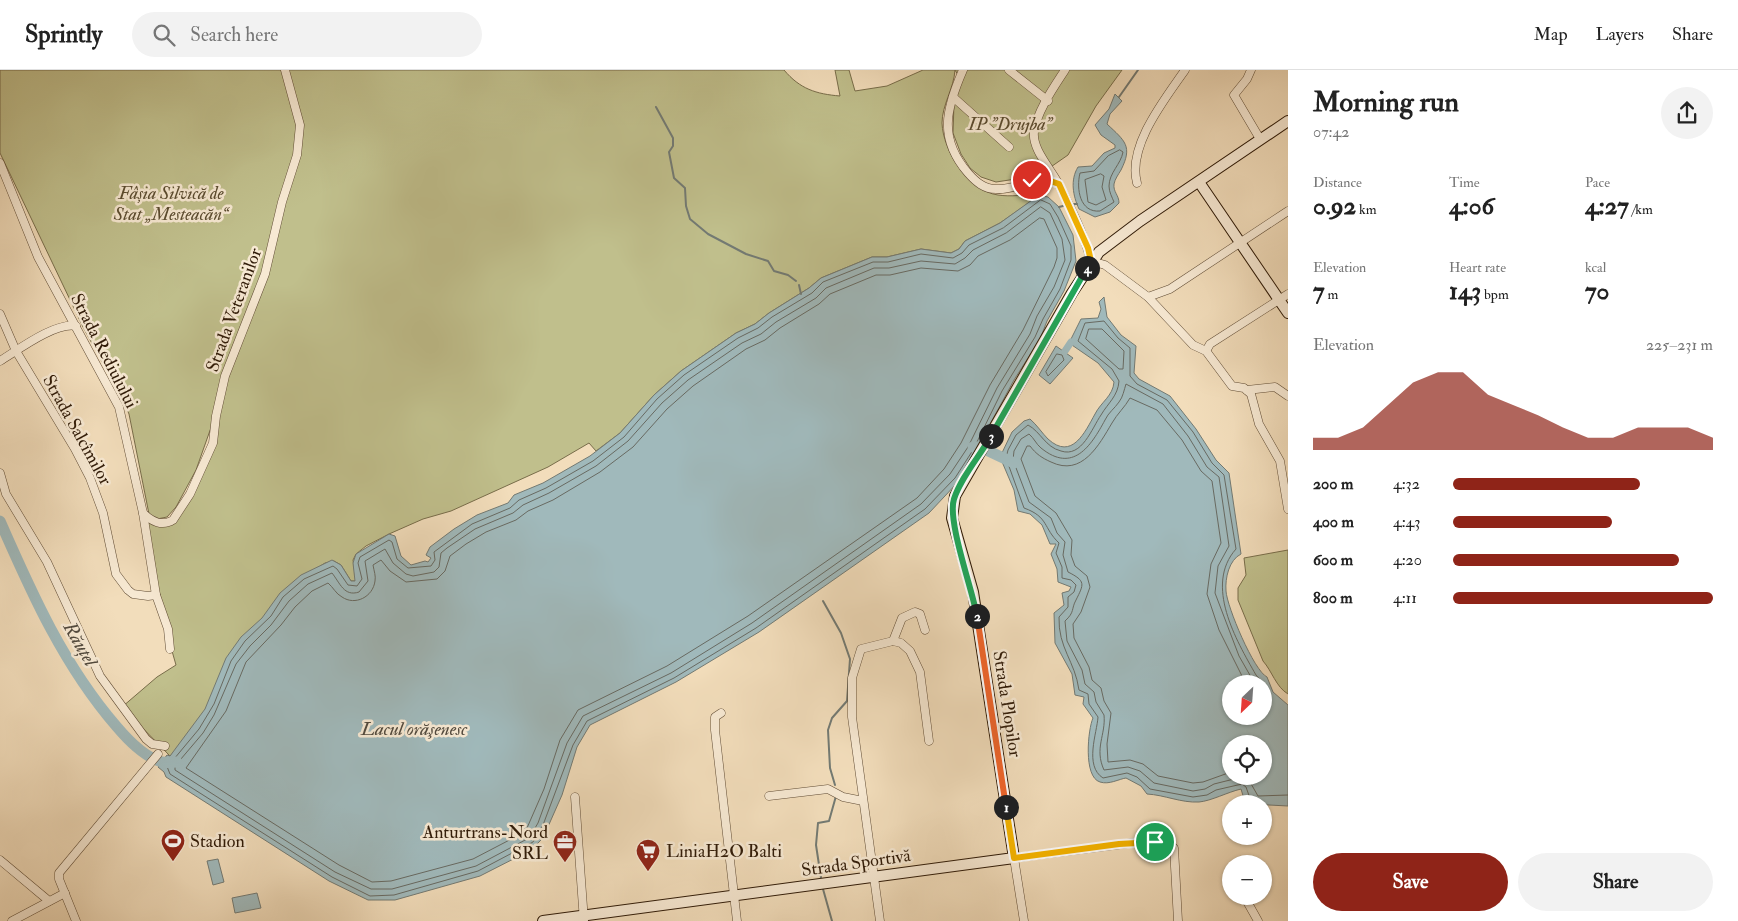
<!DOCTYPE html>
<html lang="en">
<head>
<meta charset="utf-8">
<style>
  :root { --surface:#fff; --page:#f2f2f2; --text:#222; --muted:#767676; --line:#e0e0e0; --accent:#8f2418 }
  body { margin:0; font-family:"IM FELL Double Pica",serif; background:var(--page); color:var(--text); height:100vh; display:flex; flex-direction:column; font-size:19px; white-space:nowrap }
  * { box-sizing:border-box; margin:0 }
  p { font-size:16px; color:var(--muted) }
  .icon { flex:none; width:28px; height:28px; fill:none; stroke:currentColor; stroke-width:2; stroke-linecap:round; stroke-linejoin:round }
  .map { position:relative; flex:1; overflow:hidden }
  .side { display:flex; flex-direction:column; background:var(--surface); width:450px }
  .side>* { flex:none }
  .needle { width:32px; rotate:205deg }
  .buttons { position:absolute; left:1222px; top:605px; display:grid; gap:10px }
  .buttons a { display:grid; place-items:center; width:50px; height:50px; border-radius:50%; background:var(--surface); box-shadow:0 1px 4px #0004; font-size:25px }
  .pin { position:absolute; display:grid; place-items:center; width:42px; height:42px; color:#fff; margin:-21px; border:2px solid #fff; border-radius:50%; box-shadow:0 1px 5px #0007 }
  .km { position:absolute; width:25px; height:25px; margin:-12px; border-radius:50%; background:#222; color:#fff; font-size:14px; line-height:25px; text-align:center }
  .round { display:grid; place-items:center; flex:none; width:52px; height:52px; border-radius:26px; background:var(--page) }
  .headline { display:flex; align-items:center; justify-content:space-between; height:85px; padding:0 25px }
  h1 { font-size:28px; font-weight:700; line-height:38px }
  .figures { display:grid; grid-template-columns:repeat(3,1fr); gap:8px; height:85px; padding:5px 25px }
  .figures div { display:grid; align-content:center }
  .figures b { font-size:25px; font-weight:700 }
  .figures small { font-size:14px; font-weight:400 }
  .figures p { font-size:14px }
  .chart { height:140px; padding:10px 25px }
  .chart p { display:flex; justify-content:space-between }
  .chart svg { width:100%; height:90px; margin-top:5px; fill:var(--accent); opacity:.7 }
  .button { display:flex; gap:10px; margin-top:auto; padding:10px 25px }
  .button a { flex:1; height:58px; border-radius:30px; background:var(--accent); color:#fff; font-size:20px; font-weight:700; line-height:58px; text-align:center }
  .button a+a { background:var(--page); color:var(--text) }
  ul { padding:0 25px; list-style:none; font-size:16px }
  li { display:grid; grid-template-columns:80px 60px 1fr; align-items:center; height:38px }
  li i { height:12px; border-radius:6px; background:var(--accent) }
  header { display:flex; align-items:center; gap:30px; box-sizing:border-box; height:70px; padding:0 25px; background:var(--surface); border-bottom:1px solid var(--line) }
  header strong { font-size:24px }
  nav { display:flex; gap:28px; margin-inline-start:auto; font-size:18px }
  .search { width:350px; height:45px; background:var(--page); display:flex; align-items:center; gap:12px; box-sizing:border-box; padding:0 18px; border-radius:28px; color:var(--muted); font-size:19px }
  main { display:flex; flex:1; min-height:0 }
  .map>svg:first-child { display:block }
  .green { fill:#c0bf8c; stroke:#786d4a }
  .water { fill:#a0b9bb; stroke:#737a73; fill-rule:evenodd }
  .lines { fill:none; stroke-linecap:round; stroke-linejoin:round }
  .shore { stroke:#686a62; stroke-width:1 }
  .stream { stroke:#737a73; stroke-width:2 }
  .canal { stroke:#a0b9bb; stroke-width:7 }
  .river { stroke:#a0b9bb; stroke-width:11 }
  .street-casing { stroke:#604c35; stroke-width:9 }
  .secondary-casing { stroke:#301b08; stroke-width:12 }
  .street { stroke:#f7e9d3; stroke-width:8 }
  .secondary { stroke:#f7e9d3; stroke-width:10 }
  .split-1-casing { stroke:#fff; stroke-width:10 }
  .split-2-casing { stroke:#fff; stroke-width:10 }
  .split-3-casing { stroke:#fff; stroke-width:10 }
  .split-4-casing { stroke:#fff; stroke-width:10 }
  .split-5-casing { stroke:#fff; stroke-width:10 }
  .split-1 { stroke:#f5b400; stroke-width:6 }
  .split-2 { stroke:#f0652b; stroke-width:6 }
  .split-3 { stroke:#22a559; stroke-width:6 }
  .split-4 { stroke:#22a559; stroke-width:6 }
  .split-5 { stroke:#f5b400; stroke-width:6 }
  .labels { text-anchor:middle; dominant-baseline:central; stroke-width:5; stroke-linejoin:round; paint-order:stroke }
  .park-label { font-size:18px; font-style:italic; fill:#5b4c30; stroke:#f7e9d3 }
  .street-label { font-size:18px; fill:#301b08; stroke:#f7e9d3 }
  .poi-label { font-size:18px; fill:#301b08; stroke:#f7e9d3; text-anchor:start }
  .water-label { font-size:19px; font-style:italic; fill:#524a3e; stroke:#f7e9d3 }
</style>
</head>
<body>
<header>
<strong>Sprintly</strong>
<div class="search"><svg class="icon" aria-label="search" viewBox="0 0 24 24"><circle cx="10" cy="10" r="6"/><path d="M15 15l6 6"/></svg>Search here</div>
<nav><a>Map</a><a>Layers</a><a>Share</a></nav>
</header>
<main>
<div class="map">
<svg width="1288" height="851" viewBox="0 0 1288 851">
  <rect width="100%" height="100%" fill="#f2ddbb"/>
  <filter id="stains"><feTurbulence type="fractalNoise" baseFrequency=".004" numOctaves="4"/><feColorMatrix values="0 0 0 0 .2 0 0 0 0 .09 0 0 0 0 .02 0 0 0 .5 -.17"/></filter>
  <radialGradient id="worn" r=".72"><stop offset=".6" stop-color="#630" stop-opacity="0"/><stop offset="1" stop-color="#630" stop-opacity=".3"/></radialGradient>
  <g class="green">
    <path d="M0,0h784c16,19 32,24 56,26l-5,-26h14l6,21 32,-5 36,-16h199l-26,36 -28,49 -23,16 -29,8 -20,3 -15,-5 -11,-9 -9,-14 -8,-21 1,-30 -4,-4 8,-24 -3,-5c-1,18 -13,35 -13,53 1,28 26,68 56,72 13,2 27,0 39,-2v4l-37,26 -35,18 -6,8 -8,4 -30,-4 -34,8h-15l-51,21 -12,10 -40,25 -14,11 -19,9 -55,38 -27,24 -34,38 -24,18 -7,-8 -41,24 -97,44 -28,8 -34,15 -23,12 -10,8 -3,6 3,21h-5l-10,-16 -7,-4 -9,2 -23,15 -11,15 -8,3 -13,19 -17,15 -24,29 -20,51 -9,11 -1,6 -29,29 -48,-49 35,-30 19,-12 -20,-70 -13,-82 13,9 12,1c19,-23 38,-51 46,-80 3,-12 3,-26 5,-38l-23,65 -20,37 -9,10 -10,2 -8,-5 -20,-100 -5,-12 -41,-75 -83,-174z"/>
    <path d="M1288,480v144c-12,-7 -16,-23 -25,-33l-25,-61v-12l8,-13 -2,-17z"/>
  </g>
  <g class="water">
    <path d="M1115,24l7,7 -12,13 -3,10c18,17 26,22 14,46 -3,5 -6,9 -7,14 -1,8 5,11 5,19l-9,9 -15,5 -16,-8c-6,-13 -9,-29 -1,-42l14,-1 12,-13 11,-5v-3l-14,-10 -6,-10 14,-16z"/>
    <polygon points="1039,125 1048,127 1059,137 1073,165 1076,191 1064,221 1047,251 1040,269 1014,310 959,411 929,443 759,562 676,612 590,655 577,677 562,725 543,768 531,780 480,806 395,830 368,830 329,811 166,707 164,702 158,697 167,685 170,686 205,639 226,588 241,567 262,548 280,523 301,505 332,490 341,495 351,511 355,511 353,493 356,484 389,464 395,466 401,486 411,495 425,491 428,492 431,488 426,485 430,477 454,459 477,445 508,433 514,425 543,413 590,386 620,363 654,325 681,301 736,263 755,254 769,243 809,218 821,208 872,187 887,187 921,179 951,183 959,179 965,171 1000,153"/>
    <path d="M1104,227l3,20 14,18 15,11 -2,27 5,6 31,17 26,33 20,31 13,13 12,81c-12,6 -16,24 -15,37 1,16 28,80 41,86l6,15 15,13v101l-38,-2 -6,-5 -3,-10c-13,3 -30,12 -42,13 -18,1 -34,-7 -52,-8l-6,-8 -15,-8c-7,1 -17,7 -26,4 -17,-5 -12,-53 -7,-64l-10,-14 1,-7 -9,-2 -3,-21 -17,-31 -1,-30 10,-8 -2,-12 7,-2 2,-4 -13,-5 -1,-13 -6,-15 5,-10h-6l-8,-19 -12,-11 -12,-3 -4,-21 -14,-33 12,-25 12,-11 6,-2c7,6 12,14 18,20 24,22 37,-7 47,-25 6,-12 18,-18 19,-32l-16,-19 -29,-20 12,-24 17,-1 3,-9 -2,-7zM1231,614h33v32h-33zM1231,674h33v32h-33z"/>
    <polygon points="1056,276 1073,288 1050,314 1039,305"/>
    <polygon points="218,789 224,812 213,815 207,791"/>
    <polygon points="257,823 261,838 235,843 232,828"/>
  </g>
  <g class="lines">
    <g class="shore">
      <path d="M1120,80l3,2c-2,12 -14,21 -14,34 0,6 3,11 5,16l-14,9c-20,2 -24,-22 -20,-38l14,-2 14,-15z"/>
      <polygon points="1101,104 1104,106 1102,117 1106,130 1096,135 1088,132 1085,110"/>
      <polygon points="1041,130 1050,134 1058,147 1071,176 1071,190 1060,219 1043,249 1035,267 1002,321 973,380 955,408 925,439 756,558 674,608 587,651 573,675 543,755 533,772 478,801 394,825 370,826 332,807 170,704 166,694 174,689 199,659 214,634 231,591 245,571 271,546 283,527 304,509 333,496 337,499 348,515 357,516 362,509 358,493 360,487 389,470 392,472 397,489 408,498 431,496 435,490 434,482 472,454 510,438 519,430 546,418 593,391 624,367 657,329 684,305 738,268 758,258 772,247 812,223 823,212 873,192 888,192 921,184 953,188 962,183 969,175 1003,158"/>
      <path d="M1041,137l9,6 12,26 3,21 -11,27 -17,29 -7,18 -33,54 -29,59 -18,27 -29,30 -169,119 -81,50 -88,43 -16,27 -29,80 -9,15 -53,28 -84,23h-21l-36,-17 -160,-102v-4l28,-33 11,-18 22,-51 14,-18 21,-21 18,-24 19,-17 24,-11c8,10 12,24 27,19l9,-11 -3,-20 20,-12 8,14 13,11 7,2 21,-4 5,-5 2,-14 6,-5 28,-19 38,-16 10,-8 26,-12 47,-27 32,-25 34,-38 26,-23 54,-37 19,-9 15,-12 40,-24 10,-10 48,-20h15l32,-7 34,3 10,-6 8,-8 33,-17z"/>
      <path d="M1040,148l4,1 13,29v10l-3,9 -31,63 -33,55 -29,58 -17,26 -27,29 -169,118 -81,50 -89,44 -18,30 -16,49 -17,39 -6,6 -48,25 -82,22 -19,1 -33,-17 -153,-97 40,-57 20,-49 35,-37 14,-18 17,-16 16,-8c5,4 8,11 14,14 13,9 31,0 33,-16 1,-5 -1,-10 -2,-16l8,-5 9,11 16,11 31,-3 8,-8 5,-15 16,-12 20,-12 30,-12 12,-9 25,-11 47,-28 33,-25 34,-38 26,-23 53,-37 19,-9 15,-12 39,-24 11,-10 46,-19h14l31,-7 37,3 12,-6 8,-9 32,-16z"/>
      <polygon points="1089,259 1102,259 1124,281 1123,299 1119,299 1086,269"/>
      <polygon points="1057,284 1062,285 1064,290 1048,306 1046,302"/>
      <path d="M1255,614l-16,-28 -24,-63 3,-27 11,-20 -10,-69 -12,-10 -19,-31 -25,-32 -37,-20c-2,6 -3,13 -7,18 -4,6 -11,11 -14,18 -14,26 -32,54 -64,28 -5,-4 -7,-10 -12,-14l-8,5 -7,12 -1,9 16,42 22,16 6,15 8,9 -2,13 5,17c18,9 16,12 8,28 -5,9 -1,12 -11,21l2,20 15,29 3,14 9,8 2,10 8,13c2,20 -10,33 0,55l24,-3 12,4 14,12 39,8 12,-2 9,-5 28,-7 8,5 8,14 30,-1"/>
      <path d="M1231,702l-28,10 -10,1 -35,-7 -15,-12 -13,-4 -22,2 -1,-18 4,-31 -7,-12 -3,-13 -9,-8 -3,-13 -15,-29 -1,-14 8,-12 9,-25 -3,-11 -12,-10 -4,-11 1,-15 -16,-27 -21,-17 -14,-37 6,-13h3c6,8 12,12 21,16 31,15 48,-17 61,-39 5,-9 13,-16 18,-25l27,12 25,30 19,31 11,10 9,62 -10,21 -4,30 12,36 27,54"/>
      <path d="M1252,734l-6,-17 -4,-3 -26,6 -9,5 -14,2 -43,-8 -13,-12 -10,-4 -24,5c-19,-12 -6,-45 -5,-61l-9,-13 -1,-10 -9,-4c-4,-29 -21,-42 -20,-73l9,-10v-10l6,-5 2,-7 -5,-5 -9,-2v-11l-6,-14 3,-10c-16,-15 -10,-26 -35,-35l-18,-50 2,-8 8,-15 12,-10c13,7 17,22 33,26 21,7 31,-23 40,-36 7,-12 17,-19 18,-34l-7,-12 -34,-28 7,-18 19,-2 14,17 12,10v28l7,8 30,16 26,32 19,31 12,12 12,74c-32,36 0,91 20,126 3,4 6,5 8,9"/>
    </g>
    <g class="stream">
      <polyline points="1119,27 1138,0"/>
      <polyline points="656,37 673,68 673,76 669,82 674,108 685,118 686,136 690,149 708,164 746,184 768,191 774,201 788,205 796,211"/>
      <polyline points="1074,134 1077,134"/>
      <polyline points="1059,137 1063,136"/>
      <polyline points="799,215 801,224"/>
      <polyline points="823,531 841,563 850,589 847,631 832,648 828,660 830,698 835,715"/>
      <polyline points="821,808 816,775 818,753 829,751 836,726"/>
      <polyline points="823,819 832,851"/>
    </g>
    <polyline class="canal" points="1065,281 1071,272"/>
    <g class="river">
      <polyline points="973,377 980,377 1014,393"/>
      <path d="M0,451c32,73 64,145 117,206 11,13 27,30 45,35 5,1 11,0 15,0"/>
    </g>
    <defs>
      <g id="street">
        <path d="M963,0c-17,39 -25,68 5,103 8,9 16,16 28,16 25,2 37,-18 63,-5"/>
        <polyline points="1009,0 1048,31"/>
        <path d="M1065,0c-11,17 -28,41 -31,62 -2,17 16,36 24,51 13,25 26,51 33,78l14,4 43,32 45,48 13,6 26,35 12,2 7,6 8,30 21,37 8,48"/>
        <polyline points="1251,0 1247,9 1234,25 1260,69"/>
        <polyline points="953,27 1009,77"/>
        <polyline points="0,93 38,187 119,337 143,443 156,525 168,559 170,579"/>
        <path d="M1137,113c-10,-37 28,-84 48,-113"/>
        <polyline points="1148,227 1170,219 1288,141"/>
        <polyline points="0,244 16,281 75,379 90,408 103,443 116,504 128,520 133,524 148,526 156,525"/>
        <polyline points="1206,281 1210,274 1288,224"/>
        <path d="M0,291c18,-11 55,-39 76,-35"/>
        <polyline points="1247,320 1275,317 1288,326"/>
        <polyline points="0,403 6,424 47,492 100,606 146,669 152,674 165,676"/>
        <path d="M143,443c8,8 19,14 30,7l17,-26 23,-51 3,-27 9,-40 40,-102 17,-72 15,-47 3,-30 -15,-55"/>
        <polyline points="893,571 902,548 915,542 920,544 925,560"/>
        <polyline points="721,643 715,647 715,660 737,851"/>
        <polyline points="769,726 828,719 843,727 863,731"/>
        <polyline points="575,727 584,851"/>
        <polyline points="0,790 49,831"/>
        <polyline points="1244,826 1258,851"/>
        <polyline points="12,851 65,823"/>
        <polyline points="76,851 59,809 59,803 158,684"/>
        <polyline points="880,851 852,647 852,608 861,579 893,571 901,573 910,581 920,602 929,671"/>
        <polyline points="1024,851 1014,788 1147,771 1169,774 1174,778 1178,851"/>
      </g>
      <g id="secondary">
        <polyline points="1199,112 1288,243"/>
        <polyline points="543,851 1014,788 973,522 952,448 955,426 1072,223 1099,182 1140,151 1288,51"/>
      </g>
    </defs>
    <use href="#street" class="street-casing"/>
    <use href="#secondary" class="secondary-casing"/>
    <use href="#street" class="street"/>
    <use href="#secondary" class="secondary"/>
  </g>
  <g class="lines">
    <defs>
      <polyline id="split-1" points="1006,737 1014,788 1119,774 1155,772"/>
      <polyline id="split-2" points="977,546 1006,737"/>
      <path id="split-3" d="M977,546c-5,-28 -30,-95 -23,-117 7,-22 26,-43 37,-63"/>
      <polyline id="split-4" points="991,366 1087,198"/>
      <polyline id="split-5" points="1032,110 1042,108 1059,114 1088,178 1091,191 1087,198"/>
    </defs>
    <use href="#split-1" class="split-1-casing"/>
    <use href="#split-2" class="split-2-casing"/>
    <use href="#split-3" class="split-3-casing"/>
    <use href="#split-4" class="split-4-casing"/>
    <use href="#split-5" class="split-5-casing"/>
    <use href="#split-1" class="split-1"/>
    <use href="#split-2" class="split-2"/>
    <use href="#split-3" class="split-3"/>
    <use href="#split-4" class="split-4"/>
    <use href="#split-5" class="split-5"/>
  </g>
  <defs>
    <symbol id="stadium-pin" viewBox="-11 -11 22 30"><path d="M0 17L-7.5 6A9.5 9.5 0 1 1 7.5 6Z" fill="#8f2418" stroke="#f7e9d3"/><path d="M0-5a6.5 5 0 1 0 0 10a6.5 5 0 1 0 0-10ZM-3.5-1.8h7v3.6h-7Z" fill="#fff"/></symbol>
    <symbol id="office-pin" viewBox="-11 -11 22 30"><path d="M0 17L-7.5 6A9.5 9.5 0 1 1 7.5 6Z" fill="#8f2418" stroke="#f7e9d3"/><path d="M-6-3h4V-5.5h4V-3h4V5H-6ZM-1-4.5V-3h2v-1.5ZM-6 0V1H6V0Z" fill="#fff"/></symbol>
    <symbol id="supermarket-pin" viewBox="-11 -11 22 30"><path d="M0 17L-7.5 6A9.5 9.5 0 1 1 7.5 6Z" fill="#8f2418" stroke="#f7e9d3"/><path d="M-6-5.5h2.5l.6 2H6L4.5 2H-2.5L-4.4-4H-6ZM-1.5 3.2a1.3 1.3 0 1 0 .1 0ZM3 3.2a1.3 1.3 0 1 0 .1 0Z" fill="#fff"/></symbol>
  </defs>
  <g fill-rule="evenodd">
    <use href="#stadium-pin" x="159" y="757" width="28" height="38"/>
    <use href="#office-pin" x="551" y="758" width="28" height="38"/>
    <use href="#supermarket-pin" x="634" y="767" width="28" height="38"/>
  </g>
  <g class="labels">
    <g class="park-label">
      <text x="1010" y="54">IP "Drujba"</text>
      <text x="171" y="123">Fâșia Silvică de<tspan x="171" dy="21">Stat „Mesteacăn“</tspan></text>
    </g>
    <g class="street-label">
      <text transform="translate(234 240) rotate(-70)">Strada Veteranilor</text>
      <text transform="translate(104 281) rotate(63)">Strada Rediulului</text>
      <text transform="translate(77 360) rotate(61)">Strada Salcîmilor</text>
      <text transform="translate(1007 634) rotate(81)">Strada Plopilor</text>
      <text transform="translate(856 793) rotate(-8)">Strada Sportivă</text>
    </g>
    <g class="poi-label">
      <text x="548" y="762" text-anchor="end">Anturtrans-Nord<tspan x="548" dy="21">SRL</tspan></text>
      <text x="190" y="771">Stadion</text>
      <text x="666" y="781">LiniaH2O Balti</text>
    </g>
    <g class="water-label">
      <text transform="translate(80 574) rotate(60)">Răuțel</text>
      <text x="414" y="659">Lacul orăşenesc</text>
    </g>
  </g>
  <rect width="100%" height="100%" filter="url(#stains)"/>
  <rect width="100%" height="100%" fill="url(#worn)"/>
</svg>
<div class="buttons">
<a><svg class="needle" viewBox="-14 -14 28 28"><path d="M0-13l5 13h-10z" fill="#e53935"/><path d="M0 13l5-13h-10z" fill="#767676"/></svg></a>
<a><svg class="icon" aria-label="locate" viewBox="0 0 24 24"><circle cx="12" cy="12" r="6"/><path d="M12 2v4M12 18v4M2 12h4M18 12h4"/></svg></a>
<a>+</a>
<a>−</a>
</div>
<div class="pin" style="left:1155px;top:772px;background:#1e9e55"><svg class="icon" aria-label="arrive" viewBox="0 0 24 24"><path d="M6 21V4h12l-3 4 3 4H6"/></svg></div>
<div class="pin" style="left:1032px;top:110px;background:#d93025"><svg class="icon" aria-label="check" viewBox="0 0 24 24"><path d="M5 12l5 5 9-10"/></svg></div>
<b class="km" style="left:1006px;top:737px">1</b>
<b class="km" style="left:977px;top:546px">2</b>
<b class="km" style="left:991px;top:366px">3</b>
<b class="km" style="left:1087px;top:198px">4</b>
</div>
<section class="side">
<div class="headline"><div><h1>Morning run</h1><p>07:42</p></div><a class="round"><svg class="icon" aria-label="share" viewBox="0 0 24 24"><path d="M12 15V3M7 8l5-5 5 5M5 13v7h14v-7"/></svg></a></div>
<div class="figures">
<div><p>Distance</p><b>0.92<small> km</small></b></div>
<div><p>Time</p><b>4:06</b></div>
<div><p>Pace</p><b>4:27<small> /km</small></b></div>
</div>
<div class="figures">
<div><p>Elevation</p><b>7<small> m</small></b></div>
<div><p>Heart rate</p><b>143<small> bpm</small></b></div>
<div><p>kcal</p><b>70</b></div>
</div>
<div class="chart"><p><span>Elevation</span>225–231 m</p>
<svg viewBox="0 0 160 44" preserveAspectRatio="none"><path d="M0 44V38L10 38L20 33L30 22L40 11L50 6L60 6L70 17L80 22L90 27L100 33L110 38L120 38L130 33L140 33L150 33L160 38V44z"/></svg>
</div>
<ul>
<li><b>200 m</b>4:32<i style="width:72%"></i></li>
<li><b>400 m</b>4:43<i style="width:61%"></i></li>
<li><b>600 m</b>4:20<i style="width:87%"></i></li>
<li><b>800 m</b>4:11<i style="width:100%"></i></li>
</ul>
<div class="button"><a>Save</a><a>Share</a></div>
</section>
</main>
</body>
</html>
